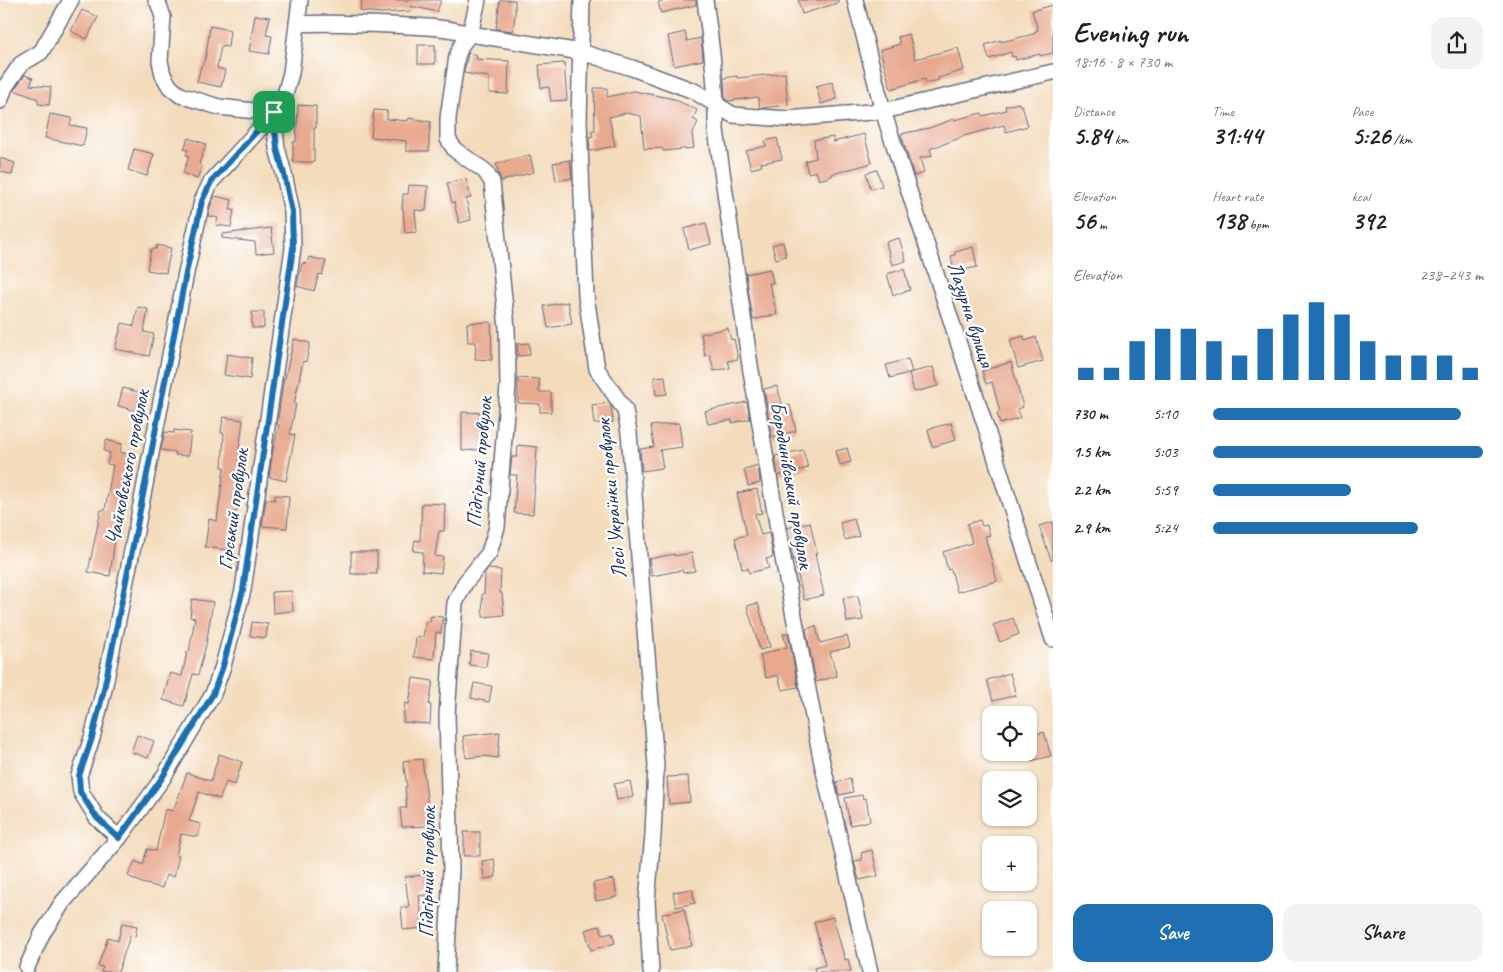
<!DOCTYPE html>
<html lang="en">
<head>
<meta charset="utf-8">
<style>
  :root { --surface:#fff; --page:#f2f2f2; --text:#222; --muted:#767676; --accent:#1f6fb2 }
  body { margin:0; font-family:Caveat,sans-serif; background:var(--page); color:var(--text); height:100vh; display:flex; flex-direction:column; font-size:19px; white-space:nowrap }
  * { box-sizing:border-box; margin:0 }
  p { font-size:16px; color:var(--muted) }
  .icon { flex:none; width:28px; height:28px; fill:none; stroke:currentColor; stroke-width:2; stroke-linecap:round; stroke-linejoin:round }
  .map { position:relative; flex:1; overflow:hidden }
  .panel { display:flex; flex-direction:column; background:var(--surface); width:450px }
  .panel>* { flex:none }
  .buttons { position:absolute; left:982px; top:706px; display:grid; gap:10px }
  .buttons a { display:grid; place-items:center; width:55px; height:55px; border-radius:10px; background:var(--surface); box-shadow:0 1px 4px #0004; font-size:25px }
  .pin { position:absolute; display:grid; place-items:center; width:42px; height:42px; color:#fff; margin:-21px; border-radius:10px; box-shadow:0 2px 8px #0006 }
  .round { display:grid; place-items:center; flex:none; width:52px; height:52px; border-radius:15px; background:var(--page) }
  .overview { display:flex; align-items:center; justify-content:space-between; height:85px; padding:0 20px }
  h1 { font-size:28px; font-weight:700; line-height:38px }
  .stats { display:grid; grid-template-columns:repeat(3,1fr); gap:8px; height:85px; padding:5px 20px }
  .stats div { display:grid; align-content:center }
  .stats b { font-size:25px; font-weight:700 }
  .stats small { font-size:14px; font-weight:400 }
  .stats p { font-size:14px }
  .chart { height:140px; padding:10px 20px }
  .chart p { display:flex; justify-content:space-between }
  .chart svg { width:100%; height:90px; margin-top:5px; stroke:var(--accent); stroke-width:6 }
  .cta { display:flex; gap:10px; margin-top:auto; padding:10px 20px }
  .cta a { flex:1; height:58px; border-radius:15px; background:var(--accent); color:#fff; font-size:20px; font-weight:700; line-height:58px; text-align:center }
  .cta a+a { background:var(--page); color:var(--text) }
  ul { padding:0 20px; list-style:none; font-size:16px }
  li { display:grid; grid-template-columns:80px 60px 1fr; align-items:center; height:38px }
  li i { height:12px; border-radius:6px; background:var(--accent) }
  main { display:flex; flex:1; min-height:0 }
  .map>svg:first-child { display:block }
  .building { fill:#e8a98f }
  .lines { fill:none; stroke-linecap:round; stroke-linejoin:round }
  .minor-casing { stroke:#676b7f; stroke-width:18 }
  .minor { stroke:#fff; stroke-width:15 }
  .route-casing { stroke:#fff; stroke-width:10 }
  .route { stroke:#1f6fb2; stroke-width:6 }
  .labels { text-anchor:middle; dominant-baseline:central; stroke-width:4.5; stroke-linejoin:round; paint-order:stroke }
  .street-label { font-size:21px; fill:#1b2f5e; stroke:#fff }
</style>
</head>
<body>
<main>
<div class="map">
<svg width="1053" height="972" viewBox="0 0 1053 972">
  <rect width="100%" height="100%" fill="#fff"/>
  <filter id="ink" filterUnits="userSpaceOnUse"><feTurbulence type="fractalNoise" baseFrequency=".02" numOctaves="2"/><feDisplacementMap in="SourceGraphic" scale="10" xChannelSelector="R" yChannelSelector="G"/><feConvolveMatrix kernelMatrix="1 2 1 2 8 2 1 2 1" color-interpolation-filters="sRGB"/></filter>
  <filter id="wash" filterUnits="userSpaceOnUse"><feTurbulence type="fractalNoise" baseFrequency=".0096" numOctaves="4" result="noise"/><feDisplacementMap in="SourceGraphic" scale="20" xChannelSelector="R" yChannelSelector="G"/><feGaussianBlur stdDeviation="1.12" result="paint"/><feColorMatrix in="noise" values="0 0 0 0 0 0 0 0 0 0 0 0 0 0 0 0 0 1.4 0 .05"/><feComposite in="paint" operator="in"/></filter>
  <g filter="url(#wash)">
    <rect width="100%" height="100%" fill="#f3dbbb"/>
    <g id="blocks">
      <g class="building">
        <polygon points="362,0 441,0 437,12 411,6 412,11 381,13 360,11"/>
        <polygon points="500,0 515,0 515,16 513,31 496,29"/>
        <polygon points="665,0 696,0 696,5 661,13 658,2"/>
        <polygon points="798,0 838,0 838,3 802,14"/>
        <polygon points="1053,5 1053,53 1040,56 1040,54 1016,60 1015,56 1012,57 1011,52 989,59 985,45 1001,40 1001,42 1034,34 1034,32 1038,30 1032,11"/>
        <polygon points="82,10 98,17 87,39 71,31"/>
        <polygon points="255,15 270,17 266,35 272,36 269,54 249,51"/>
        <polygon points="210,26 230,30 228,47 221,46 217,68 225,70 221,87 197,82 201,66 202,66 206,56"/>
        <polygon points="685,32 687,41 701,38 703,60 674,66 668,36"/>
        <polygon points="909,34 915,59 958,48 964,70 938,78 939,80 926,83 925,79 891,89 880,50 900,44 898,37"/>
        <rect x="418" y="45" width="17" height="19"/>
        <polygon points="468,53 477,55 476,59 509,61 508,94 489,93 489,77 464,73"/>
        <polygon points="564,63 567,100 551,101 549,87 541,88 539,65"/>
        <polygon points="785,73 788,105 760,108 758,97 728,101 725,99 724,78 737,76 737,78"/>
        <polygon points="25,75 33,78 30,85 51,87 49,105 38,104 38,99 14,90"/>
        <polygon points="832,82 837,99 821,104 816,86"/>
        <polygon points="594,88 607,88 607,97 634,91 674,99 697,110 693,119 698,122 692,134 694,148 663,151 662,148 644,149 641,116 626,113 609,117 615,146 590,151 589,137 593,136 591,131 595,130"/>
        <polygon points="1019,103 1020,106 1022,105 1028,126 1006,132 1004,125 960,137 960,138 930,149 932,156 920,158 924,173 914,176 901,134 929,128 954,119 954,120 982,113 983,116 1006,110 1005,106"/>
        <polygon points="298,105 316,106 316,128 314,128 314,162 293,162 293,142 296,142"/>
        <polygon points="374,110 387,111 387,119 408,121 409,118 431,122 429,136 429,151 406,151 406,141 371,137"/>
        <polygon points="50,114 72,118 70,125 87,128 83,146 45,138"/>
        <polygon points="864,134 872,163 832,174 832,176 819,180 816,171 808,173 805,161 816,158 814,140 833,137 833,142"/>
        <polygon points="188,138 206,144 199,164 202,166 197,179 183,173 189,156 186,155 188,150 184,149"/>
        <polygon points="777,138 782,159 761,163 762,166 751,169 746,151 766,146 765,141"/>
        <polygon points="134,149 154,154 147,176 128,170"/>
        <polygon points="530,155 534,172 501,181 496,164"/>
        <polygon points="0,158 15,163 12,175 0,171"/>
        <polygon points="570,160 572,178 556,181 553,163"/>
        <polygon points="877,170 882,186 871,189 866,173"/>
        <polygon points="466,179 471,198 466,199 471,220 459,223 454,202 452,203 447,183"/>
        <polygon points="409,185 428,186 426,211 415,210 417,232 405,233 403,209 402,209 403,194 408,194"/>
        <polygon points="215,196 232,200 230,210 234,210 231,227 216,225 218,218 208,216 211,204"/>
        <polygon points="706,223 711,244 689,250 684,229"/>
        <polygon points="271,228 274,252 256,254 255,242 222,238 222,234"/>
        <polygon points="899,238 906,261 892,265 886,242"/>
        <polygon points="783,242 786,256 776,259 772,245"/>
        <polygon points="157,245 171,248 166,273 147,270 151,249 156,249"/>
        <polygon points="973,247 977,267 954,272 951,256 955,255 955,252"/>
        <polygon points="309,257 326,261 322,275 319,274 314,291 297,286 302,263 307,264"/>
        <polygon points="770,269 773,283 769,283 777,314 753,320 746,274"/>
        <polygon points="904,269 910,290 893,295 887,274"/>
        <polygon points="568,302 572,324 548,328 544,306"/>
        <polygon points="138,307 148,309 144,332 154,334 149,356 115,349 122,323 134,326"/>
        <rect x="252" y="312" width="12" height="16"/>
        <polygon points="491,322 492,360 475,359 476,342 468,342 467,323"/>
        <polygon points="728,328 731,340 734,339 738,359 728,361 730,368 714,371 710,355 705,356 701,334"/>
        <polygon points="1024,336 1025,341 1036,337 1043,361 1018,368 1010,340"/>
        <polygon points="294,339 310,343 306,362 303,361 294,404 296,404 290,434 295,435 286,481 269,477 273,450 279,425 277,425 284,378 285,378"/>
        <polygon points="529,343 530,355 518,356 517,344"/>
        <polygon points="227,354 252,358 250,379 224,375"/>
        <polygon points="908,359 912,372 890,378 886,365"/>
        <polygon points="1011,362 1023,407 1017,409 1020,418 1000,424 997,413 1000,412 992,382 986,384 982,371"/>
        <polygon points="933,367 938,386 914,392 909,373"/>
        <polygon points="665,376 667,394 656,395 654,377"/>
        <polygon points="518,378 539,379 539,392 551,392 551,412 540,412 540,404 518,403"/>
        <polygon points="777,386 783,407 790,405 796,431 772,437 764,389"/>
        <polygon points="123,388 141,393 137,411 118,406"/>
        <polygon points="747,402 750,419 732,423 732,420 708,424 705,411"/>
        <polygon points="609,403 611,406 613,422 594,424 592,405"/>
        <polygon points="462,412 487,413 486,437 484,437 485,449 462,451"/>
        <polygon points="223,417 243,420 239,453 240,453 238,477 242,478 237,512 233,512 228,550 205,547 209,519 217,521 224,467 222,467 224,433 221,433"/>
        <polygon points="679,423 682,447 660,450 663,468 642,471 640,449 654,447 651,426"/>
        <polygon points="951,423 956,440 932,447 928,429"/>
        <polygon points="174,430 191,432 188,456 175,455 175,452 161,450 165,432 174,433"/>
        <polygon points="106,440 122,444 120,452 128,454 121,486 126,487 114,546 110,576 88,572 101,510 105,510 113,465 107,464 110,453 104,451"/>
        <polygon points="518,445 537,447 533,514 514,513 517,475 510,475 512,457 517,457"/>
        <polygon points="847,448 851,462 840,465 836,451"/>
        <polygon points="803,450 808,468 778,476 775,456"/>
        <polygon points="758,465 760,483 748,486 744,469"/>
        <polygon points="757,489 762,513 755,514 761,535 769,533 773,557 766,559 769,568 749,573 748,568 742,569 735,538 747,535 737,493"/>
        <polygon points="275,495 289,496 287,528 262,526 266,499 275,500"/>
        <polygon points="422,503 445,504 444,531 439,531 435,556 443,557 441,573 422,571 423,552 413,551 415,540 420,541"/>
        <polygon points="854,519 859,536 845,540 840,523"/>
        <polygon points="980,520 982,526 987,525 990,535 985,536 997,581 957,592 951,569 948,570 943,552 972,543 967,524"/>
        <polygon points="810,522 817,554 815,554 824,595 804,600 794,559 793,559 787,528"/>
        <polygon points="1053,522 1053,560 1051,560 1039,526"/>
        <rect x="351" y="552" width="26" height="22"/>
        <polygon points="692,553 695,571 683,573 682,570 652,576 649,559 674,554 674,556"/>
        <polygon points="488,569 501,570 500,593 502,593 504,615 483,617 482,594 484,594 485,574"/>
        <polygon points="292,591 293,611 273,613 272,592"/>
        <polygon points="858,596 863,620 847,622 843,598"/>
        <polygon points="192,599 213,602 206,645 198,675 193,674 184,706 163,700 170,673 182,676 187,652 189,652 195,618 190,617"/>
        <polygon points="758,603 770,647 760,650 747,606"/>
        <polygon points="431,616 443,617 441,633 436,632 434,659 414,657 416,637 423,637 426,621 430,622"/>
        <polygon points="1013,618 1019,634 1000,642 993,625"/>
        <polygon points="252,622 268,624 266,638 250,636"/>
        <polygon points="816,626 820,643 847,636 850,647 830,652 837,676 816,682 806,629"/>
        <polygon points="788,633 798,687 782,690 778,675 766,678 760,655 787,647 783,634"/>
        <polygon points="471,651 488,653 486,667 469,665"/>
        <polygon points="1010,673 1016,695 993,701 987,680"/>
        <polygon points="413,678 433,681 429,705 431,705 430,724 403,722 405,703 409,704"/>
        <polygon points="474,683 492,686 489,702 471,698"/>
        <polygon points="500,732 498,758 483,756 466,758 463,736"/>
        <polygon points="1044,732 1051,756 1031,761 1029,750 1029,736"/>
        <polygon points="137,735 154,741 148,758 131,752"/>
        <polygon points="219,754 242,762 235,785 226,782 220,799 199,792 189,821 201,824 198,837 181,834 176,856 179,856 174,877 166,875 162,888 142,883 128,876 135,861 143,865 147,849 156,851 165,809 173,811 187,773 211,781"/>
        <polygon points="422,759 427,798 428,826 402,827 400,808 407,808 405,787 407,787 403,761"/>
        <polygon points="688,776 690,802 669,804 667,777"/>
        <polygon points="850,779 853,792 839,795 836,782"/>
        <polygon points="630,781 633,797 617,800 614,784"/>
        <polygon points="862,795 863,799 866,798 870,821 850,825 845,798"/>
        <rect x="464" y="832" width="16" height="24"/>
        <polygon points="872,850 878,876 859,880 854,861 862,860 861,853"/>
        <polygon points="494,859 496,877 484,879 482,861"/>
        <polygon points="425,875 427,895 419,896 423,928 403,930 401,907 409,907 405,877"/>
        <polygon points="614,879 617,897 596,901 593,883"/>
        <polygon points="692,889 695,903 676,907 673,892"/>
        <polygon points="684,909 692,946 670,950 662,914"/>
        <polygon points="833,917 845,960 848,959 851,972 815,972 814,968 825,965 814,922"/>
        <polygon points="122,923 137,926 135,937 130,936 118,972 101,972 103,967 98,966 108,937 118,941"/>
        <polygon points="600,926 603,935 612,933 615,943 591,950 585,930"/>
      </g>
    </g>
  </g>
  <g filter="url(#ink)">
    <use href="#blocks" fill-opacity="0" stroke="#676b7f" stroke-width="1"/>
    <g class="lines">
      <defs>
        <g id="minor">
          <polyline points="156,0 158,2 163,17 160,61 163,75 170,87 180,95 219,107 264,112 275,112 279,109"/>
          <polyline points="582,0 579,121 586,296 597,369 625,410 629,433 656,765 653,835 647,901 651,972"/>
          <path d="M705,0c6,44 12,85 11,130l34,235 32,188 39,205 49,214"/>
          <polyline points="855,0 883,111 990,440 1053,639"/>
          <path d="M297,24c37,-2 74,0 112,2 21,1 41,2 61,8l111,18 51,16 62,23 39,24 55,4 95,-8 170,-39"/>
          <polyline points="0,101 5,87 21,64 41,52 71,0"/>
          <polyline points="119,838 97,818 81,792 79,776 92,738 104,689 135,536 186,273 202,201 211,182 275,112"/>
          <polyline points="27,967 42,934 63,902 119,838 163,778 213,694 223,666 243,590 293,248 292,212 284,174 277,148 275,130 291,73 300,0"/>
          <polyline points="446,972 451,868 447,714 455,603 465,583 489,553 497,527 508,386 507,328 492,182 485,171 455,150 448,139 448,118 457,56 462,44 470,34 478,0"/>
        </g>
      </defs>
      <use href="#minor" class="minor-casing"/>
      <use href="#minor" class="minor"/>
    </g>
  </g>
  <g class="lines" filter="url(#ink)">
    <defs>
      <polygon id="route" points="282,108 275,130 277,148 284,174 292,212 293,248 243,590 223,666 213,694 162,778 119,838 97,818 80,792 79,776 92,738 104,689 135,536 186,273 202,201 211,182 274,112"/>
    </defs>
    <use href="#route" class="route-casing"/>
    <use href="#route" class="route"/>
  </g>
  <g class="labels">
    <g class="street-label">
      <text transform="translate(971 314) rotate(72)">Лазурна вулиця</text>
      <text transform="translate(479 462) rotate(-85)">Підгірний провулок</text>
      <text transform="translate(127 467) rotate(-79)">Чайковського провулок</text>
      <text transform="translate(792 485) rotate(80)">Бородинівський провулок</text>
      <text transform="translate(611 499) rotate(-96)">Лесі Українки провулок</text>
      <text transform="translate(233 509) rotate(-82)">Гірський провулок</text>
      <text transform="translate(427 872) rotate(-89)">Підгірний провулок</text>
    </g>
  </g>
</svg>
<div class="buttons">
<a><svg class="icon" aria-label="locate" viewBox="0 0 24 24"><circle cx="12" cy="12" r="6"/><path d="M12 2v4M12 18v4M2 12h4M18 12h4"/></svg></a>
<a><svg class="icon" aria-label="layers" viewBox="0 0 24 24"><path d="M12 4l9 5-9 5-9-5zM3 14l9 5 9-5"/></svg></a>
<a>+</a>
<a>−</a>
</div>
<div class="pin" style="left:274px;top:112px;background:#1e9e55"><svg class="icon" aria-label="arrive" viewBox="0 0 24 24"><path d="M6 21V4h12l-3 4 3 4H6"/></svg></div>
</div>
<section class="panel">
<div class="overview"><div><h1>Evening run</h1><p>18:16 · 8 × 730 m</p></div><a class="round"><svg class="icon" aria-label="share" viewBox="0 0 24 24"><path d="M12 15V3M7 8l5-5 5 5M5 13v7h14v-7"/></svg></a></div>
<div class="stats">
<div><p>Distance</p><b>5.84<small> km</small></b></div>
<div><p>Time</p><b>31:44</b></div>
<div><p>Pace</p><b>5:26<small> /km</small></b></div>
</div>
<div class="stats">
<div><p>Elevation</p><b>56<small> m</small></b></div>
<div><p>Heart rate</p><b>138<small> bpm</small></b></div>
<div><p>kcal</p><b>392</b></div>
</div>
<div class="chart"><p><span>Elevation</span>238–243 m</p>
<svg viewBox="0 0 160 44" preserveAspectRatio="none"><path d="M5 44V38M15 44V38M25 44V25M35 44V19M45 44V19M55 44V25M65 44V32M75 44V19M85 44V12M95 44V6M105 44V12M115 44V25M125 44V32M135 44V32M145 44V32M155 44V38"/></svg>
</div>
<ul>
<li><b>730 m</b>5:10<i style="width:92%"></i></li>
<li><b>1.5 km</b>5:03<i style="width:100%"></i></li>
<li><b>2.2 km</b>5:59<i style="width:51%"></i></li>
<li><b>2.9 km</b>5:24<i style="width:76%"></i></li>
</ul>
<div class="cta"><a>Save</a><a>Share</a></div>
</section>
</main>
</body>
</html>
